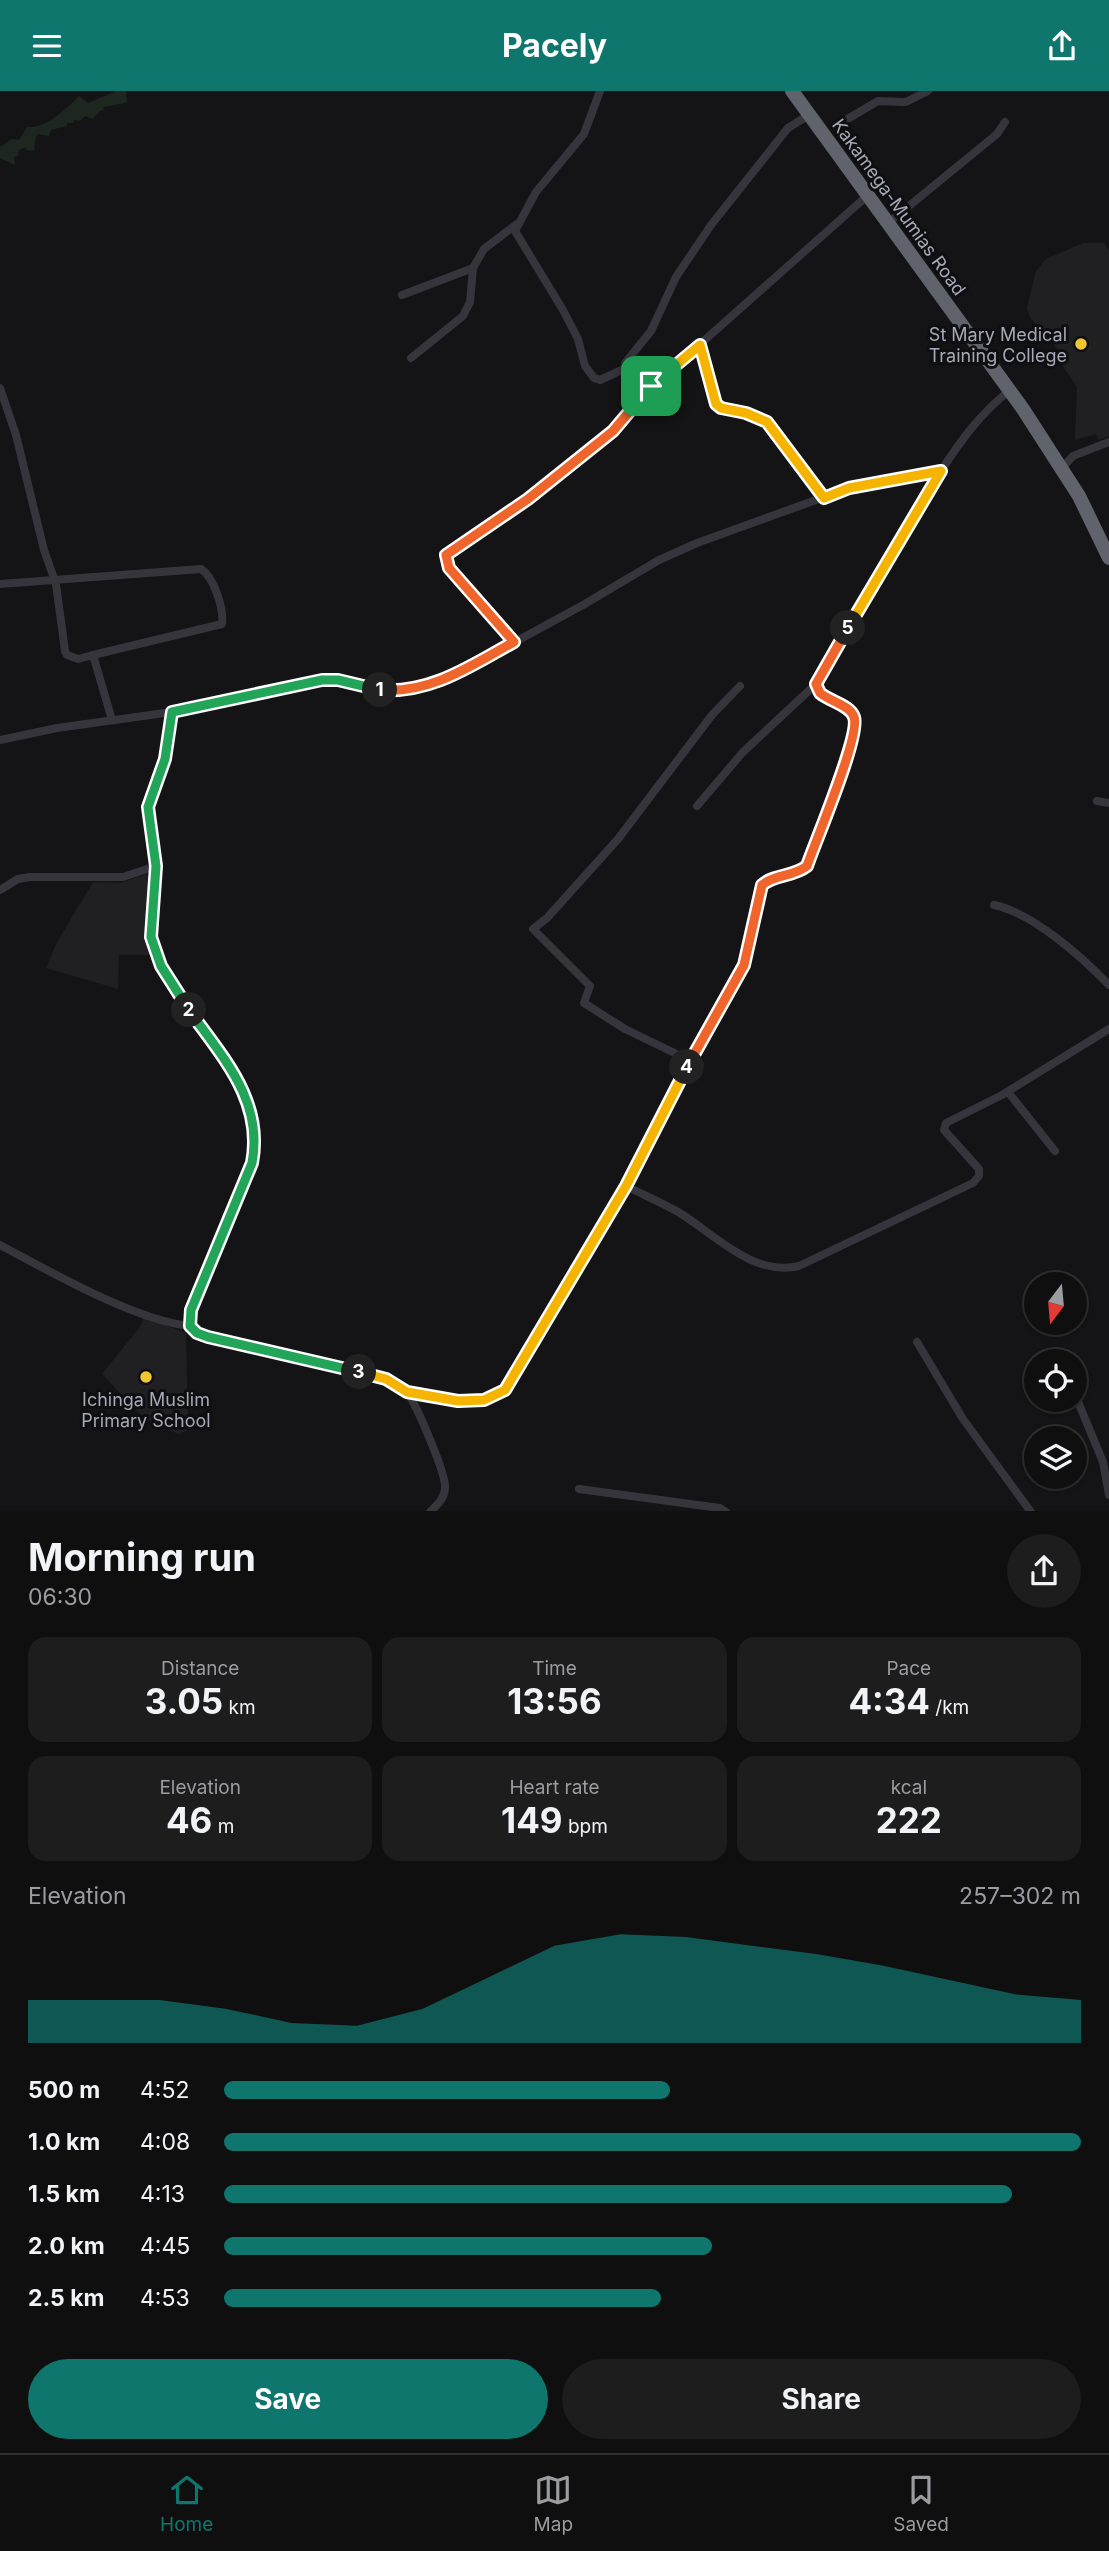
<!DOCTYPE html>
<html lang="en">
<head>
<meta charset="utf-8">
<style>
  :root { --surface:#0f0f10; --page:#1d1d1e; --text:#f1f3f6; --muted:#9b9c9f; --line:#2f2f30; --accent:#0f766e }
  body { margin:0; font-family:Inter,sans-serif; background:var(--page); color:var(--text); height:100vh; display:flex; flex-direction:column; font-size:26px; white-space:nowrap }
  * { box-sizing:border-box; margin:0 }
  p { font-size:23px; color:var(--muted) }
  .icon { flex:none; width:38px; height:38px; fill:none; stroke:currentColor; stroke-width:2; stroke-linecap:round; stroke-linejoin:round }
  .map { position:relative; height:1420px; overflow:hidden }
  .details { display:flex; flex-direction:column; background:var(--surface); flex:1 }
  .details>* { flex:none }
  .needle { width:46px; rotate:196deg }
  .tools { position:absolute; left:1024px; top:1181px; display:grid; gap:14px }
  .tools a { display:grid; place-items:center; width:63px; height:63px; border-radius:50%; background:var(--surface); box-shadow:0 2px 5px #0004,0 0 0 2px var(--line); font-size:35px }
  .pin { position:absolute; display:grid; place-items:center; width:60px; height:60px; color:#fff; margin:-30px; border-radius:14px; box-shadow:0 4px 10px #0006 }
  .km { position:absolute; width:35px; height:35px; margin:-18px; border-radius:50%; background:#222; color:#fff; font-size:19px; line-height:35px; text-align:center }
  .round { display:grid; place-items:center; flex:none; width:74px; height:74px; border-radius:37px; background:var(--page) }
  .overview { display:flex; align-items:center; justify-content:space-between; height:119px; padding:0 28px }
  h1 { font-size:38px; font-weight:700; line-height:52px }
  .metrics { display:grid; grid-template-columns:repeat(3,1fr); gap:10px; height:119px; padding:7px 28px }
  .metrics div { display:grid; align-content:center; border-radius:18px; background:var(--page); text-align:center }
  .metrics b { font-size:35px; font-weight:700 }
  .metrics small { font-size:19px; font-weight:400 }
  .metrics p { font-size:19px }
  .chart { height:196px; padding:14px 28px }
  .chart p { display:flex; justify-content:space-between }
  .chart svg { width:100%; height:126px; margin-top:7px; fill:var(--accent); opacity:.7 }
  .action { display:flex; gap:14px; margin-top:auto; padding:14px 28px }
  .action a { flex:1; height:80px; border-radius:42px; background:var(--accent); color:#fff; font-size:28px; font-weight:700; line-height:80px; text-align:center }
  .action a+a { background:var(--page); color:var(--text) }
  ul { padding:0 28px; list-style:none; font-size:23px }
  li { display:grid; grid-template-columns:112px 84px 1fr; align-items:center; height:52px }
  li i { height:18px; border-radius:9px; background:var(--accent) }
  header { display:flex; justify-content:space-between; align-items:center; height:91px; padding:0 28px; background:var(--accent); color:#fff; font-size:32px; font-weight:700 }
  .tabs { display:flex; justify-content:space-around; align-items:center; height:98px; border-top:2px solid var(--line); background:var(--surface); font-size:19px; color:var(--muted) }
  .tabs a { display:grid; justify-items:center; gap:4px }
  .tabs .active { color:var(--accent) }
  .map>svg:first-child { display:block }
  .built { fill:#202023 }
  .green { fill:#1e2620 }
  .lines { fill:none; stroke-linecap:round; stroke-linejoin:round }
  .street { stroke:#35353b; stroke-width:8 }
  .highway { stroke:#61636c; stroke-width:14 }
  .split-1-casing { stroke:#fff; stroke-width:14 }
  .split-2-casing { stroke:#fff; stroke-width:14 }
  .split-3-casing { stroke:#fff; stroke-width:14 }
  .split-4-casing { stroke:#fff; stroke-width:14 }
  .split-5-casing { stroke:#fff; stroke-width:14 }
  .split-6-casing { stroke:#fff; stroke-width:14 }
  .split-1 { stroke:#f0652b; stroke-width:9 }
  .split-2 { stroke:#22a559; stroke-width:9 }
  .split-3 { stroke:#22a559; stroke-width:9 }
  .split-4 { stroke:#f5b400; stroke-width:9 }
  .split-5 { stroke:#f0652b; stroke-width:9 }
  .split-6 { stroke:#f5b400; stroke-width:9 }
  .poi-dot { fill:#f0c631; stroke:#0f0f11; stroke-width:2.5 }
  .labels { text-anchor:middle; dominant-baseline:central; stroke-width:6; stroke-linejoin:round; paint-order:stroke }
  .street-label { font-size:18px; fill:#a6a9b6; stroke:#0f0f11 }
  .poi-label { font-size:18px; fill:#a6a9b6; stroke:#0f0f11; text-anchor:end }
</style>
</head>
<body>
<header><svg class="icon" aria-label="menu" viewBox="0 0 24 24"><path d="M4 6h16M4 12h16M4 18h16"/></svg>Pacely<svg class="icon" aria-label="share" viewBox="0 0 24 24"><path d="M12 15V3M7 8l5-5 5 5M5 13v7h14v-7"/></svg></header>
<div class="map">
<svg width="1109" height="1421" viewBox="0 0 1109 1421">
  <rect width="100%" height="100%" fill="#141416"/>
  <g class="built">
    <polygon points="1083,152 1104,152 1109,160 1109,345 1099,349 1096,343 1075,349 1077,296 1055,264 1059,261 1047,243 1044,244 1030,226 1027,217 1036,180 1046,168"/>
    <polygon points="146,783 151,788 145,836 150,864 119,864 118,898 46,877 57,851 93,791 121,792"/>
    <polygon points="144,1226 186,1242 188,1339 178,1343 142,1325 102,1283 140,1236"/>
  </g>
  <path class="green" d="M117,0h9l1,10 -2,2 -21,4 -1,4 -2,-1 -8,9 -8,-3 -5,5 -5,-1 -2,3h-6v3l-16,4 -2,6 -10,-2 -3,2 -2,15 -7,-1 -2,-3 -6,3 -1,6 -4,1 1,8 -15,-7v-11l12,-8 7,1 8,-13c19,2 39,-18 52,-31l9,7z"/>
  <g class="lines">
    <g class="street">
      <polyline points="600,0 584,43 536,101 515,140 563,219 578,248 585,275 594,287 600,289 624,278"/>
      <polyline points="809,24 788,37 711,134 676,186 651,240 625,272 627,282 643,294 654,294 867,105"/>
      <polyline points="839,33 878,10 906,11 928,0"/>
      <polyline points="887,133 997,43 1005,31"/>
      <polyline points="402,204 473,177"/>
      <polyline points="700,254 716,313 721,317 746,322 767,331 824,407"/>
      <polyline points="411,267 463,225 470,211 473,177 484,158 517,133"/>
      <polyline points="0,297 16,344 44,459 56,493 65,560 67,564 78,568 93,564 112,629"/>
      <polyline points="1062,377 1073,365 1109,351"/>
      <path d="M0,493l201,-15c13,8 23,40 21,55l-129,31"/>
      <polyline points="514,551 448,477 446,464 528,408 613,340 651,295"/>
      <path d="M172,621l-9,58 -15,34 8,62 -3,81 17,36 38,50 37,58 5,15 5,31 -3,26 -11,29 -48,112c-7,18 -3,27 15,33l170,40c9,3 22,7 29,15 9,12 40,83 38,97 -1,10 -8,16 -15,23"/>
      <path d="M0,649l57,-12 115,-16 150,-32h16l54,11 37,-5 27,-12 127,-69 76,-45 38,-17 152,-55 92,-17c20,-31 39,-57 69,-81"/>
      <polyline points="1097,710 1109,712"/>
      <polyline points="697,715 743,661 816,593"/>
      <polyline points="0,799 18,788 30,786 123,786 156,775"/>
      <path d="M994,814c39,8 88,52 115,80"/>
      <polyline points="691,970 625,938 584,912 590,895 533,838 547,827 618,748 712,624 740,595"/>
      <polyline points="1008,1001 1055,1060"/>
      <path d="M626,1095c18,9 37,17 54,27 35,22 74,64 119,53l174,-83 6,-7v-7l-35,-39 2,-7 56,-28 107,-66"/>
      <path d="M0,1154c49,26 136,76 190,81"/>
      <polyline points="917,1251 963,1328 1031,1421"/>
      <path d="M407,1301c30,5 71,19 98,-2l121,-204 39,-80 75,-133 11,-33 6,-42 5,-13 9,-7 23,-5 13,-7c8,-24 54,-131 47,-149 -4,-12 -25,-16 -35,-24l-2,-13 124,-209"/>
      <polyline points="1074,1301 1103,1371 1109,1404"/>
      <polyline points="579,1398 720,1417 726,1421"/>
    </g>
    <polyline class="highway" points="792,0 1023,318 1079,405 1109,467"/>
  </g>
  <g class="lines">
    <defs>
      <path id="split-1" d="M380,599c51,4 92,-25 134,-48l-65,-74 -3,-13 82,-56 85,-68 38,-45"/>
      <polyline id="split-2" points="189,919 161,875 151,846 156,775 148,716 165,668 172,621 322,589 338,589 380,599"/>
      <path id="split-3" d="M189,919c33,47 75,90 63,153l-61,147 -1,16 7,7 11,4 151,35"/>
      <polyline id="split-4" points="359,1281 386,1288 407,1301 458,1310 484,1309 505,1299 626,1095 687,976"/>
      <path id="split-5" d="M687,976l57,-102 18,-80c13,-11 31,-8 45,-19 8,-24 54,-131 47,-149 -4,-12 -25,-16 -34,-24l-4,-9 32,-56"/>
      <polyline id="split-6" points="651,295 700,254 716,313 721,317 746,322 767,331 824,407 849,397 941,380 848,537"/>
    </defs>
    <use href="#split-1" class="split-1-casing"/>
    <use href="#split-2" class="split-2-casing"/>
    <use href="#split-3" class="split-3-casing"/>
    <use href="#split-4" class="split-4-casing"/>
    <use href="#split-5" class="split-5-casing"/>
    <use href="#split-6" class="split-6-casing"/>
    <use href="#split-1" class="split-1"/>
    <use href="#split-2" class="split-2"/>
    <use href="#split-3" class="split-3"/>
    <use href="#split-4" class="split-4"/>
    <use href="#split-5" class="split-5"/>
    <use href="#split-6" class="split-6"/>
  </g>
  <g class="poi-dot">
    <circle cx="1081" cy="253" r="7"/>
    <circle cx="146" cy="1286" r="7"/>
  </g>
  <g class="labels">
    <g class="street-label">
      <text transform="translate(899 116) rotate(54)">Kakamega-Mumias Road</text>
    </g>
    <g class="poi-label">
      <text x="1067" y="243">St Mary Medical<tspan x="1067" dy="21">Training College</tspan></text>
      <text x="146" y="1308" text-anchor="middle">Ichinga Muslim<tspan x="146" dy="21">Primary School</tspan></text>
    </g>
  </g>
</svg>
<div class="tools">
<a><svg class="needle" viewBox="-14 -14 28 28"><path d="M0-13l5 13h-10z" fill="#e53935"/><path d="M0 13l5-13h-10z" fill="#9b9c9f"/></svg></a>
<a><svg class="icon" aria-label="locate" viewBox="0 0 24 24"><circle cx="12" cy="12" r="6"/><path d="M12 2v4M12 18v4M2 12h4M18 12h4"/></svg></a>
<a><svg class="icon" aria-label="layers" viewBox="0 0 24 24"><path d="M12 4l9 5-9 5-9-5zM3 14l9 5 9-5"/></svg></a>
</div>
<div class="pin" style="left:651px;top:295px;background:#1e9e55"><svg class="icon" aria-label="arrive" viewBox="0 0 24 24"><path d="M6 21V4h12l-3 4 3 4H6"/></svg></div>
<b class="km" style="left:380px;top:599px">1</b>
<b class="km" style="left:189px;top:919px">2</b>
<b class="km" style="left:359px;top:1281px">3</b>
<b class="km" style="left:687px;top:976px">4</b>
<b class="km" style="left:848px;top:537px">5</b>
</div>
<section class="details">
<div class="overview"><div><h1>Morning run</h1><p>06:30</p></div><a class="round"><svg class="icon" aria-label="share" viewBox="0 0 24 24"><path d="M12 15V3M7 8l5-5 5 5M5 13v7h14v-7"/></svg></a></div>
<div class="metrics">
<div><p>Distance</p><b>3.05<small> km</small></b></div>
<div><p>Time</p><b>13:56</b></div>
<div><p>Pace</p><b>4:34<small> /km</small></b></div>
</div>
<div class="metrics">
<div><p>Elevation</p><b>46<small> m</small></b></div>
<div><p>Heart rate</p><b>149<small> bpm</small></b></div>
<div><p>kcal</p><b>222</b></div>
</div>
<div class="chart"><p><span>Elevation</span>257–302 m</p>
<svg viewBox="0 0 160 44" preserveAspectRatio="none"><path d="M0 44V29L10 29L20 29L30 32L40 37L50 38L60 32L70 21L80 10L90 6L100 7L110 10L120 13L130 17L140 22L150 27L160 29V44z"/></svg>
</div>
<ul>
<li><b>500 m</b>4:52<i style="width:52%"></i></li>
<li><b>1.0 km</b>4:08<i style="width:100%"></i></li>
<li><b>1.5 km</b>4:13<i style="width:92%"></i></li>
<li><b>2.0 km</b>4:45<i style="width:57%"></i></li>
<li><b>2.5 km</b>4:53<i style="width:51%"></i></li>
</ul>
<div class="action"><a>Save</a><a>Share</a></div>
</section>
<nav class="tabs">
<a class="active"><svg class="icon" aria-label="home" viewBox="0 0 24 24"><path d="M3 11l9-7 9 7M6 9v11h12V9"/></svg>Home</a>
<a><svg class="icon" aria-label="map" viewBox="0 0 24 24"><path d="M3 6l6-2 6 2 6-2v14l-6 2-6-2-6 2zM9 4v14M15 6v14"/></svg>Map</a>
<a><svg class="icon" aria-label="saved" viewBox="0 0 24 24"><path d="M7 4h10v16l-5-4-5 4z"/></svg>Saved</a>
</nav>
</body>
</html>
